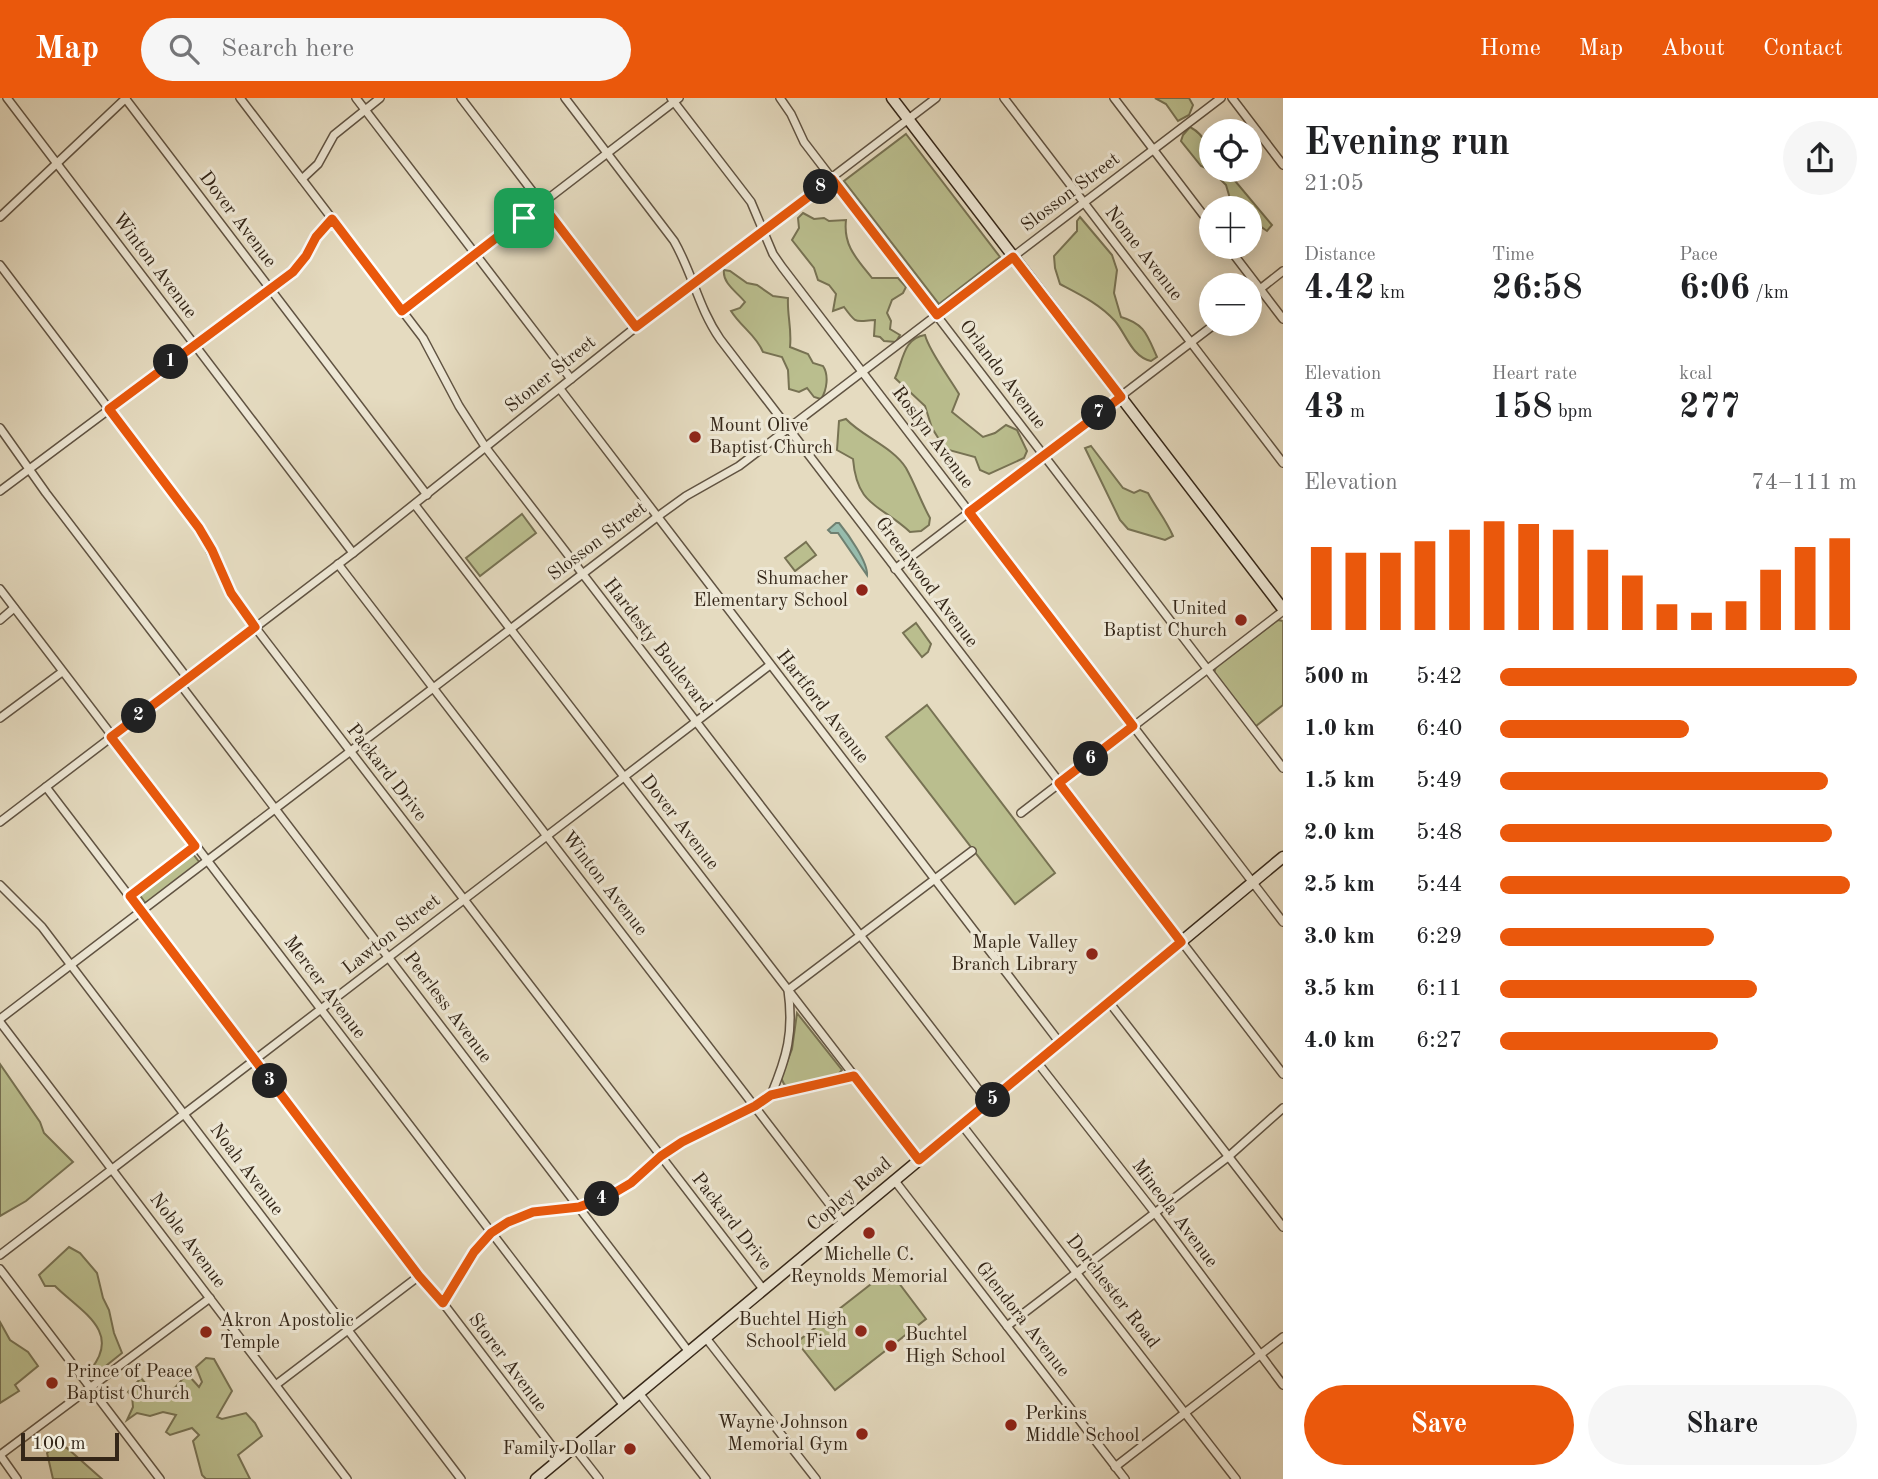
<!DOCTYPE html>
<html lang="en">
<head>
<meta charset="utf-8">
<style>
  :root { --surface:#fff; --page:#f6f6f6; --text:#202124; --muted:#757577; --accent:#ea580c }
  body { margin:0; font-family:"Old Standard TT",serif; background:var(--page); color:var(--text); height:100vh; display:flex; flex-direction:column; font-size:26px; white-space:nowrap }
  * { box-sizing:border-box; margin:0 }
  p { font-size:23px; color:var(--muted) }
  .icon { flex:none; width:38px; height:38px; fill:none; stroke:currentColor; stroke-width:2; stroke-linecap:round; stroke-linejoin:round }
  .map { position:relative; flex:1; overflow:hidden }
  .details { display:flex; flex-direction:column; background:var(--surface); width:595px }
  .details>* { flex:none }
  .fabs { position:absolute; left:1199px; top:21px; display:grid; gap:14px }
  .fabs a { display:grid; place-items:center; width:63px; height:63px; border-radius:50%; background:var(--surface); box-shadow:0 4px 18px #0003; font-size:35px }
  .scale { position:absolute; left:21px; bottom:18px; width:98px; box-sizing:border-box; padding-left:7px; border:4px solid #342618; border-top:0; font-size:19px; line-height:24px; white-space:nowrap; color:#342618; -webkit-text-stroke:5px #eee8d6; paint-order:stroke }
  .pin { position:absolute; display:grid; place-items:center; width:60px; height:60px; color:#fff; margin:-30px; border-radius:14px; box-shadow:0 4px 10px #0006 }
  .km { position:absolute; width:35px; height:35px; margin:-18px; border-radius:50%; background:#222; color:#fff; font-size:19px; line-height:35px; text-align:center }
  .round { display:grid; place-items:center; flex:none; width:74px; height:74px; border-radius:37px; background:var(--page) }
  .headline { display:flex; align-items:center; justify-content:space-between; height:119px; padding:0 21px }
  h1 { font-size:38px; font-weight:800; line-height:52px }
  .metrics { display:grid; grid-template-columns:repeat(3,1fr); gap:10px; height:119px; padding:7px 21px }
  .metrics div { display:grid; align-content:center }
  .metrics b { font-size:35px; font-weight:800 }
  .metrics small { font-size:19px; font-weight:400 }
  .metrics p { font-size:19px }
  .chart { height:196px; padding:14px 21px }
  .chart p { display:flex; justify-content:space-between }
  .chart svg { width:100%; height:126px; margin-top:7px; stroke:var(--accent); stroke-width:6 }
  .button { display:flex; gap:14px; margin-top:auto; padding:14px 21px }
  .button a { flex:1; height:80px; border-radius:42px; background:var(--accent); color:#fff; font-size:28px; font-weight:800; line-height:80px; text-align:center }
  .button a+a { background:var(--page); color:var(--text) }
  ul { padding:0 21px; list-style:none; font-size:23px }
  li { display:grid; grid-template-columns:112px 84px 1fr; align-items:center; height:52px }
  li i { height:18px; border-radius:9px; background:var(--accent) }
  header { display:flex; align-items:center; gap:42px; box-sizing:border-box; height:98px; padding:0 35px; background:var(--accent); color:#fff }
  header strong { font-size:33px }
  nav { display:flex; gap:38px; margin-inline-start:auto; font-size:24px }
  .search { width:490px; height:63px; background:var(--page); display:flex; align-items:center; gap:18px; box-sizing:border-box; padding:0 24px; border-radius:38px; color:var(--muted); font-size:26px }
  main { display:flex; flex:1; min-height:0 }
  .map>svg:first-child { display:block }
  .green { fill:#babe8e; stroke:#777253; stroke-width:2 }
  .water { fill:#97bcad; stroke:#6f8071; stroke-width:2 }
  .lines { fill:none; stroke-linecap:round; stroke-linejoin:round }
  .street-casing { stroke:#605342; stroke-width:10 }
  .secondary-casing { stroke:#342618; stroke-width:13 }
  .street { stroke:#eee8d6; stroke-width:7 }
  .secondary { stroke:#eee8d6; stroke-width:10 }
  .route-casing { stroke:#fff; stroke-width:14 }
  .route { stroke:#ea580c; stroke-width:9 }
  .poi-dot { fill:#8f2418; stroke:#eee8d6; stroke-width:2.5 }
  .labels { text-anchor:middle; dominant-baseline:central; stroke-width:6; stroke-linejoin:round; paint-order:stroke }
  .street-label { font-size:19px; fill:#342618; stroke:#eee8d6 }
  .poi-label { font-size:19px; fill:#342618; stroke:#eee8d6; text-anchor:end }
</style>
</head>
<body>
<header>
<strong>Map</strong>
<div class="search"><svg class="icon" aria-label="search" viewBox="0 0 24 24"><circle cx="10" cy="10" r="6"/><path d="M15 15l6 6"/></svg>Search here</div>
<nav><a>Home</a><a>Map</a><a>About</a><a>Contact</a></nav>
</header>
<main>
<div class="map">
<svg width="1283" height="1381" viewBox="0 0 1283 1381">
  <rect width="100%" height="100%" fill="#e5dbc0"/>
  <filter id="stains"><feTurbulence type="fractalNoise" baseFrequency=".00286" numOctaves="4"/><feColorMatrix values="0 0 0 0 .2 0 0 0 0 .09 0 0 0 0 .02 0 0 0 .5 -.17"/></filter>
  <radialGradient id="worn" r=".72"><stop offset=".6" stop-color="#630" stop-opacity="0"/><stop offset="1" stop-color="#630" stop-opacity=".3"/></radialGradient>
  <g class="green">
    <polygon points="1155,0 1189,0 1193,7 1189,17 1178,23 1166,6"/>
    <path d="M1190,29c17,9 21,25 21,43h15l46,55 -5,6 -17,-12v-11h-12l-7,-6 -5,-17 -14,-14 -11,-5 -20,-25 2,-6z"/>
    <polygon points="906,36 1000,159 939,206 844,83"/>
    <path d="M803,115l11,6 10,-1 5,3 17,-1c-3,26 11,39 26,58h26l8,9 -3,6 -11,7 -5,13 4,8 -1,8 10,6 -4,7 -12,-1 -4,-4 -6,-1 1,-16c-20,1 -18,5 -31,-13l-11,4 3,-17 -7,-9 -11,-5 -4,-12 -22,-28 7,-12 -1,-10z"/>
    <path d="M1080,119l32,38 5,15 -3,23 7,24c24,7 26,18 36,40l-6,4c-19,-4 -25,-27 -36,-40 -15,-17 -36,-27 -55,-37l-5,-16 -1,-12 23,-25v-10z"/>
    <path d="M724,172l6,1 17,12 10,2 16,11 15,2c-1,17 4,31 2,49l18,7 5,9 10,3c6,9 4,24 -2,33l-7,-2 -7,-9 -8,4 -10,-3 -1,-19 -6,-13 -19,-5c-7,-17 -22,-25 -32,-41l9,-3 5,-6c-8,-10 -23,-19 -21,-32z"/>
    <path d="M925,237c4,16 24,42 34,59l-7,18 31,25 12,-4 11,-8 11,5 10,21 -3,7 -35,16 -9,-4 -5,-13 -30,-8 -13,-21 -7,-22 -30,-28c8,-16 8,-40 30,-43z"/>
    <path d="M846,321c17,18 47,28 60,49 9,16 15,34 24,50l-1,7 -8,6 -11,1c-30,-28 -53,-25 -57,-73l-16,-9 2,-29z"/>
    <path d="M1091,348l32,42 11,5 6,-3 8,3c8,15 18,27 25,43l-8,4 -37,-11 -8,-9 -35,-72z"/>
    <polygon points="522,416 536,435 480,478 466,460"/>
    <polygon points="806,444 816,457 795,473 785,460"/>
    <polygon points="1278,522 1283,523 1283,607 1256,628 1214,575 1216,569"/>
    <polygon points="916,525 931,546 928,554 922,559 903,535"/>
    <polygon points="927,607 1055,775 1015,806 886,639"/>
    <polygon points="193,756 200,765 146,806 139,796"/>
    <polygon points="797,915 842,972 837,978 789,989 784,986 781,980 792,951"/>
    <polygon points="0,966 40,1024 44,1035 73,1064 26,1103 0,1118"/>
    <path d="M69,1149l11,6 17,20 6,25 6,12 5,23 8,20 -25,20 -6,-4c31,-38 -11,-58 -36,-83h-10l-6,-11z"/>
    <polygon points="889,1172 926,1221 835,1292 797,1244"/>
    <polygon points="0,1224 10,1242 28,1254 38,1268 15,1287 19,1293 0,1305"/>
    <path d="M206,1260l8,1 18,32 -15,26 5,2 24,-6 9,10 7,13 -24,19 12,24h-44l-4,-4 -9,-34 6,-6 -7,-7 -22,7 -4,-3 10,-17 -13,-3 -13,4 -13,-3 -10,7 6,-13 -1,-11 -4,-4 13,-14 15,18c14,0 20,-9 29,-20l5,1 9,10 3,-5 -6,-15z"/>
    <polygon points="56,1347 67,1350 102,1381 53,1381 47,1355"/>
  </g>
  <path class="water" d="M836,425h3c9,11 29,39 28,52l-29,-42h-7l-3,-3z"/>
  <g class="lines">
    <defs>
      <g id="street">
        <polyline points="7,0 353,455"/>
        <polyline points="125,0 427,397"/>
        <polyline points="240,0 423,240 459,308 486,350 989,1005"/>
        <polyline points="356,0 571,281"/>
        <polyline points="461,0 636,229"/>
        <path d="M565,0l109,143c19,33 24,66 46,98l563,735"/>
        <polyline points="671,0 751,104 773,156 782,169 1283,824"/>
        <polyline points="780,0 791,16 804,44 1283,670"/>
        <polyline points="1004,0 1283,365"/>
        <polyline points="1114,0 1211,127"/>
        <polyline points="1232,0 1283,67"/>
        <polyline points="302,81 318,66 334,37 380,0"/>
        <polyline points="0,119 126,0"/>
        <polyline points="1228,149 1283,221"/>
        <polyline points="0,167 199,430 231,495 255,529 763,1191"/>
        <polyline points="1250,199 1283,173"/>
        <polyline points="402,213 679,0"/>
        <polyline points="560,291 1060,945"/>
        <polyline points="0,330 46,395 188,581"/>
        <polyline points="0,393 293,174 306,158 316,139 332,121"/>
        <polyline points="415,407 919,1062"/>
        <polyline points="338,466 844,1125"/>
        <polyline points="895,471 1215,226"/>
        <polyline points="0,491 624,1308"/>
        <polyline points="0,522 14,510"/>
        <polyline points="180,586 689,1254"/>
        <polyline points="0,620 62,574"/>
        <polyline points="46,689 419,1178 443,1205 561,1360"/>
        <polyline points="1021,715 1283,513"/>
        <polyline points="0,724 353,455 636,229 936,0"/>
        <polyline points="0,787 42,829 461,1381"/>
        <polyline points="130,798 195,748"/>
        <polyline points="1109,904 1283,1129"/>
        <polyline points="0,921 657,419 686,398 739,368 1221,0"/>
        <polyline points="0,924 347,1381"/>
        <polyline points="1037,964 1155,1115 1283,1287"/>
        <path d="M771,997c16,-38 23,-63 17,-105l184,-139"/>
        <polyline points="962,1027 1236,1381"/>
        <polyline points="895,1083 1125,1381"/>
        <polyline points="0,1157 770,567"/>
        <polyline points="0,1171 160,1381"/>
        <polyline points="443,1205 474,1154 491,1135 508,1124 532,1114 579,1109 600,1102 631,1085 661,1058 682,1044 755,1008 771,997 854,978"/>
        <polyline points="1007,1228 1228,1059 1283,1010"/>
        <polyline points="706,1240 816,1381"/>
        <polyline points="277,1286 419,1178"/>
        <polyline points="639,1295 706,1381"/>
        <polyline points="574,1349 599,1381"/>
        <polyline points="0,1357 210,1200"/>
        <polyline points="0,1357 17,1381"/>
        <polyline points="1115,1369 1283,1239"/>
      </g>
      <g id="secondary">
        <polyline points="892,0 1283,511"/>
        <polyline points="536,1381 1283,759"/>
      </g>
    </defs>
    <use href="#street" class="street-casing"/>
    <use href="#secondary" class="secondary-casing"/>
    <use href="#street" class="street"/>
    <use href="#secondary" class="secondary"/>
  </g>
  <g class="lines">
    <defs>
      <polygon id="route" points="832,81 937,217 1013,159 1121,299 969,414 1133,628 1059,685 1181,844 919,1062 854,978 771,997 755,1008 682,1044 661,1058 631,1085 609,1098 579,1109 533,1114 508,1124 491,1135 474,1154 443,1205 419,1178 130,798 195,748 111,639 255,529 231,495 212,452 199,430 109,311 293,174 306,158 316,139 332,121 402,213 541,105 636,229"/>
    </defs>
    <use href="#route" class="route-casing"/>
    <use href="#route" class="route"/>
  </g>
  <g class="poi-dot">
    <circle cx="695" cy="339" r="7"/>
    <circle cx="862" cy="492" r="7"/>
    <circle cx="1241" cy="522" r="7"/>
    <circle cx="1092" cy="856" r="7"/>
    <circle cx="869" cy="1135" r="7"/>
    <circle cx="861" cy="1233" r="7"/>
    <circle cx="206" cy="1234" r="7"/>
    <circle cx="891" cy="1248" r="7"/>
    <circle cx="52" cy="1285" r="7"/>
    <circle cx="1011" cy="1327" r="7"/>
    <circle cx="862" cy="1336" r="7"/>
    <circle cx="630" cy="1351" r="7"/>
  </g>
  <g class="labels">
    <g class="street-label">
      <text transform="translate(1071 95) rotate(-37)">Slosson Street</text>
      <text transform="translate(237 122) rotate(53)">Dover Avenue</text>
      <text transform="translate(1143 156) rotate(52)">Nome Avenue</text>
      <text transform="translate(154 168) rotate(53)">Winton Avenue</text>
      <text transform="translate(551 277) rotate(-39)">Stoner Street</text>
      <text transform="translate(1002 277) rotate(53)">Orlando Avenue</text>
      <text transform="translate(932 340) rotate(53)">Roslyn Avenue</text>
      <text transform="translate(598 444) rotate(-37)">Slosson Street</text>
      <text transform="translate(926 485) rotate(53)">Greenwood Avenue</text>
      <text transform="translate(657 548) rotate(52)">Hardesty Boulevard</text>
      <text transform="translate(822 609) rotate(52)">Hartford Avenue</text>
      <text transform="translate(386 675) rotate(52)">Packard Drive</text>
      <text transform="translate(679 725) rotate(52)">Dover Avenue</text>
      <text transform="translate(604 786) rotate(52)">Winton Avenue</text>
      <text transform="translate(392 837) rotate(-38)">Lawton Street</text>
      <text transform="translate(324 890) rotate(53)">Mercer Avenue</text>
      <text transform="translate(447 910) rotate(53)">Peerless Avenue</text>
      <text transform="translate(246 1072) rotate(53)">Noah Avenue</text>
      <text transform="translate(850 1097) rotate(-40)">Copley Road</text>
      <text transform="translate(1174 1116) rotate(53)">Mineola Avenue</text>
      <text transform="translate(731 1124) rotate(52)">Packard Drive</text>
      <text transform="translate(187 1143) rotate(53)">Noble Avenue</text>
      <text transform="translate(1112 1194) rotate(52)">Dorchester Road</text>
      <text transform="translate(1022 1222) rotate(52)">Glendora Avenue</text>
      <text transform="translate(507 1265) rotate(53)">Storer Avenue</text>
    </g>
    <g class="poi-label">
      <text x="709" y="328" text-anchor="start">Mount Olive<tspan x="709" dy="22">Baptist Church</tspan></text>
      <text x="848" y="481">Shumacher<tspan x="848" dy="22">Elementary School</tspan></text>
      <text x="1227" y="511">United<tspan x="1227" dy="22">Baptist Church</tspan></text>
      <text x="1078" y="845">Maple Valley<tspan x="1078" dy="22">Branch Library</tspan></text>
      <text x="869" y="1157" text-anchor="middle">Michelle C.<tspan x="869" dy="22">Reynolds Memorial</tspan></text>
      <text x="847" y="1222">Buchtel High<tspan x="847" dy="22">School Field</tspan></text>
      <text x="220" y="1223" text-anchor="start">Akron Apostolic<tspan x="220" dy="22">Temple</tspan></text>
      <text x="905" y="1237" text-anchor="start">Buchtel<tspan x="905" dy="22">High School</tspan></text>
      <text x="66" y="1274" text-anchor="start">Prince of Peace<tspan x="66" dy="22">Baptist Church</tspan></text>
      <text x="1025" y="1316" text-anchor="start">Perkins<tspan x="1025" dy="22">Middle School</tspan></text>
      <text x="848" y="1325">Wayne Johnson<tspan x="848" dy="22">Memorial Gym</tspan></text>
      <text x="616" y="1351">Family Dollar</text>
    </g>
  </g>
  <rect width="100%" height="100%" filter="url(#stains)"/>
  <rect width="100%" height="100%" fill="url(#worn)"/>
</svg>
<div class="fabs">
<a><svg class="icon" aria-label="locate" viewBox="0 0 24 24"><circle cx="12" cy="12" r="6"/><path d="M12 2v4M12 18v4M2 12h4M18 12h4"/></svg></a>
<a>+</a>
<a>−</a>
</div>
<div class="scale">100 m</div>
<div class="pin" style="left:524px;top:120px;background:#1e9e55"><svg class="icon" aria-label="arrive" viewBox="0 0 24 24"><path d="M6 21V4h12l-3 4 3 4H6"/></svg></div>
<b class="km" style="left:171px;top:264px">1</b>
<b class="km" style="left:139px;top:618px">2</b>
<b class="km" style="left:270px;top:983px">3</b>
<b class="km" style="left:602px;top:1101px">4</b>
<b class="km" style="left:993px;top:1002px">5</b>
<b class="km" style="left:1091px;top:661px">6</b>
<b class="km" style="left:1099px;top:315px">7</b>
<b class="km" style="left:821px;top:89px">8</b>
</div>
<section class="details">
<div class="headline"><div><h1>Evening run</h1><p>21:05</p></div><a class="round"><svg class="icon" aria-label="share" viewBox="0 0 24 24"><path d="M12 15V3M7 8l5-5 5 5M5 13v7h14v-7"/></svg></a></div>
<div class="metrics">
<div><p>Distance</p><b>4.42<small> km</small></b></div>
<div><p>Time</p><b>26:58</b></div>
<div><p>Pace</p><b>6:06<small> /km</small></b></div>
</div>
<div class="metrics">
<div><p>Elevation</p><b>43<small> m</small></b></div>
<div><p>Heart rate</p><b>158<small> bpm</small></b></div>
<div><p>kcal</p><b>277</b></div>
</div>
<div class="chart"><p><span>Elevation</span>74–111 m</p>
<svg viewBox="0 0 160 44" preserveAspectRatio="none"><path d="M5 44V15M15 44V17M25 44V17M35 44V13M45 44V9M55 44V6M65 44V7M75 44V9M85 44V16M95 44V25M105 44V35M115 44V38M125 44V34M135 44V23M145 44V15M155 44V12"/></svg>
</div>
<ul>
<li><b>500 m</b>5:42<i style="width:100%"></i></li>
<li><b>1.0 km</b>6:40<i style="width:53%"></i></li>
<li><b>1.5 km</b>5:49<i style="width:92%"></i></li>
<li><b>2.0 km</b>5:48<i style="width:93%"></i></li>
<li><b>2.5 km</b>5:44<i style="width:98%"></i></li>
<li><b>3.0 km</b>6:29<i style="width:60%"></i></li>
<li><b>3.5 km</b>6:11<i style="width:72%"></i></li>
<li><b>4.0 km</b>6:27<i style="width:61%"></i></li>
</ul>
<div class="button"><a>Save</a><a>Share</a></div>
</section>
</main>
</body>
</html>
